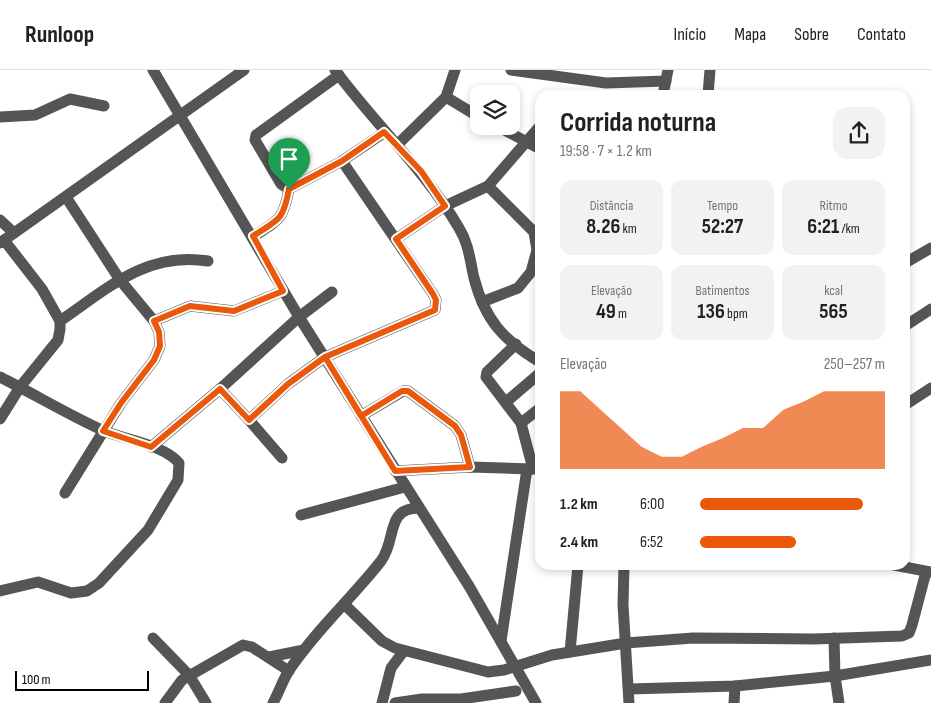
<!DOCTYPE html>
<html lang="pt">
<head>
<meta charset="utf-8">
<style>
  :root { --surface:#fff; --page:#f2f2f2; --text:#202124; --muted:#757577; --line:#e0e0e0; --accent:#ea580c }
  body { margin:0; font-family:"Sofia Sans Condensed",sans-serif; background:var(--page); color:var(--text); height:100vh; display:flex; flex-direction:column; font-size:19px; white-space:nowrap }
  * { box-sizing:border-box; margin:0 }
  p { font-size:16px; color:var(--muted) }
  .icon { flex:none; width:28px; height:28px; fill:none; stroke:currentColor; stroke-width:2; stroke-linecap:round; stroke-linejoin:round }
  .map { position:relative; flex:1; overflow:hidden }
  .drawer { position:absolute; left:535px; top:20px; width:375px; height:480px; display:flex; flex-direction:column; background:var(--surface); border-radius:15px; box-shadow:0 2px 8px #0003 }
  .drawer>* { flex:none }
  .tools { position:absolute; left:470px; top:15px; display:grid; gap:10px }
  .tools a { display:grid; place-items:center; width:50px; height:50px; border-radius:10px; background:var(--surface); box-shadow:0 2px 8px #0003; font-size:25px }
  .scale { position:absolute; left:15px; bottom:12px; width:134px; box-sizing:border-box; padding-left:5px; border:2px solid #000; border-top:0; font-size:14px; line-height:18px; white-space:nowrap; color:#000; -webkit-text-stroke:4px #fff; paint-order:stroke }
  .pin { position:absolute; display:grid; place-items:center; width:42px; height:42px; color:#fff; margin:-51px -21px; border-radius:50% 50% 50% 0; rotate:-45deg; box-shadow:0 0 5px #0007 }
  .pin .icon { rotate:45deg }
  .round { display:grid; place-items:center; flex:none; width:52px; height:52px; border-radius:15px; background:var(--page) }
  .head { display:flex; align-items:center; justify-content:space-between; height:85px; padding:0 25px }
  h1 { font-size:28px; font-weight:700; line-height:38px }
  .figures { display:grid; grid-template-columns:repeat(3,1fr); gap:8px; height:85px; padding:5px 25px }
  .figures div { display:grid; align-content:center; border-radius:12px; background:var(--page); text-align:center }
  .figures b { font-size:21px; font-weight:700 }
  .figures small { font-size:14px; font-weight:400 }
  .figures p { font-size:14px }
  .chart { height:140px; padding:10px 25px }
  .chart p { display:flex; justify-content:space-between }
  .chart svg { width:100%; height:90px; margin-top:5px; fill:var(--accent); opacity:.7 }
  ul { padding:0 25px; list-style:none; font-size:16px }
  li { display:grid; grid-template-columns:80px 60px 1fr; align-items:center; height:38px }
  li i { height:12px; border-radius:6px; background:var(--accent) }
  header { display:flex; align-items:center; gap:30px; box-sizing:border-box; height:70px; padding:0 25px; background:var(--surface); border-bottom:1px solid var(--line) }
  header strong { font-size:24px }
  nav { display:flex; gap:28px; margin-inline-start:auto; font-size:18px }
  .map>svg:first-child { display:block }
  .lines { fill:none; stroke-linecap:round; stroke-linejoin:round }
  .minor { stroke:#555; stroke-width:11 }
  .route-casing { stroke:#fff; stroke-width:10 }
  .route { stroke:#ea580c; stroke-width:6 }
</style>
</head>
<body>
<header>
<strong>Runloop</strong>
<nav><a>Início</a><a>Mapa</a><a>Sobre</a><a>Contato</a></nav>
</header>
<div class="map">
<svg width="931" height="633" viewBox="0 0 931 633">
  <rect width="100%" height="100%" fill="#fff"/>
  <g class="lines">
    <g class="minor">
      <polyline points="153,0 299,247 469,516 536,633"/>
      <path d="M335,0c40,54 90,100 124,158 10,16 11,33 15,50 11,42 29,62 66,84"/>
      <polyline points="511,0 606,13 666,11"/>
      <polyline points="663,25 668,0"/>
      <polyline points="708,25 710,0"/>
      <polyline points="446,27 479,47"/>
      <polyline points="0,47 35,45 70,29 104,36"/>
      <polyline points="497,56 540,79"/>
      <polyline points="397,75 446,27 455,0"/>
      <polyline points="289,119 281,114 255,70 256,65 339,5"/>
      <polyline points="289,119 342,91 385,62"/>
      <polyline points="0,150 14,163"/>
      <path d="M253,167c26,-18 30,-16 36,-48"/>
      <polyline points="396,169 445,136 488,116 540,56"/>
      <polyline points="0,173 244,0"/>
      <polyline points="905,193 931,178"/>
      <polyline points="482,232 518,218 531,202 537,180 534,162 488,116"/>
      <path d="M60,251c47,-32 87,-70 148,-60"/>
      <polyline points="154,251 190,236 234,241 283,221"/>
      <polyline points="905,256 931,239"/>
      <polyline points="516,274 487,302 486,307 521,353 533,399"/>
      <path d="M0,307c34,17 67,37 102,53 22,10 61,14 77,33l-1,17 -30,50 -49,53 -12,8 -16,2 -33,-11 -38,9"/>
      <polyline points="220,319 249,350 288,314 325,287 435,240 436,230 433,224 342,91"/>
      <polyline points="506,332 540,303"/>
      <polyline points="905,335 931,318"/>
      <polyline points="361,346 403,321 408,321 455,356 461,365 470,397"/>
      <polyline points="0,349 20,317 58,270 60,259 60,251 42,219 4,170"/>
      <polyline points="249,350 282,388"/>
      <polyline points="521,353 540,338"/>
      <polyline points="151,377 220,319 299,247 332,222"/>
      <polyline points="395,401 470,397 533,399"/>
      <polyline points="65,423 121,333 154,290 160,276 159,262 154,251 120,210 66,127"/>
      <polyline points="301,445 405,417"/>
      <polyline points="624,495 623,535 629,633"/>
      <polyline points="894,495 931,502"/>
      <polyline points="344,534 382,571 395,578 488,602 504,600 552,585 626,573 693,568 814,569 902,566 909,563 912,555 926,502"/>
      <polyline points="153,568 189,605 206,633"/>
      <polyline points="834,568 835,606 839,633"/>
      <polyline points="501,571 527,399"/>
      <polyline points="570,582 578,495"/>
      <polyline points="269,587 304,580"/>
      <polyline points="629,619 735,616 835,606 931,590"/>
      <polyline points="165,633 182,610 243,575 252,577 289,601"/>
      <path d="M273,633c6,-11 10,-24 17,-34 26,-39 62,-71 91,-108 16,-21 4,-53 38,-53"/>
      <polyline points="382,633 391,598 403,582"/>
      <polyline points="395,633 422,629 461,629 516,621"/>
      <polyline points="734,633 735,616"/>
    </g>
  </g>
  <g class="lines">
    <defs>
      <path id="route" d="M289,119c-6,32 -10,30 -36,47l30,55 -49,20 -44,-5 -36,15 5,11 1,14 -6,14 -33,43 -18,28 48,16 69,-58 29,31 39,-36 37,-27 70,114 75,-4 -9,-32 -6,-9 -47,-35h-6l-41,25 -36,-59 110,-47 1,-10 -3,-6 -37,-55 49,-33 -24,-35 -37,-39 -42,29 -53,28"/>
    </defs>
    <use href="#route" class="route-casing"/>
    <use href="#route" class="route"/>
  </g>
</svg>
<div class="tools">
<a><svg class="icon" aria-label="layers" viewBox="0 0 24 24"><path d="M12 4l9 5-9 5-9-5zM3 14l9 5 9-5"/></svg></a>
</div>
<div class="scale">100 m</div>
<div class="pin" style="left:289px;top:119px;background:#1e9e55"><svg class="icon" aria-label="arrive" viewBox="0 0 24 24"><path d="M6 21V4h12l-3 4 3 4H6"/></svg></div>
<section class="drawer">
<div class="head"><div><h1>Corrida noturna</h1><p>19:58 · 7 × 1.2 km</p></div><a class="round"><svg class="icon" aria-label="share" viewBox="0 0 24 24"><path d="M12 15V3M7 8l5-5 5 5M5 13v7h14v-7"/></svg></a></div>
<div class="figures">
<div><p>Distância</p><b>8.26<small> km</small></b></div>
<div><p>Tempo</p><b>52:27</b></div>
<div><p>Ritmo</p><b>6:21<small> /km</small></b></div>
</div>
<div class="figures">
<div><p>Elevação</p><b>49<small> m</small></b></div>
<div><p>Batimentos</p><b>136<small> bpm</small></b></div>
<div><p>kcal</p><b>565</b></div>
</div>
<div class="chart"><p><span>Elevação</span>250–257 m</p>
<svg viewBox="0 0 160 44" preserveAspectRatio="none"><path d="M0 44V6L10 6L20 15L30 24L40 33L50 38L60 38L70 33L80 29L90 24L100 24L110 15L120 11L130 6L140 6L150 6L160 6V44z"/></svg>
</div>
<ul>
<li><b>1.2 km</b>6:00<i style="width:88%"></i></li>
<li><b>2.4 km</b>6:52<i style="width:52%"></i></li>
</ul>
</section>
</div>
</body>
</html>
